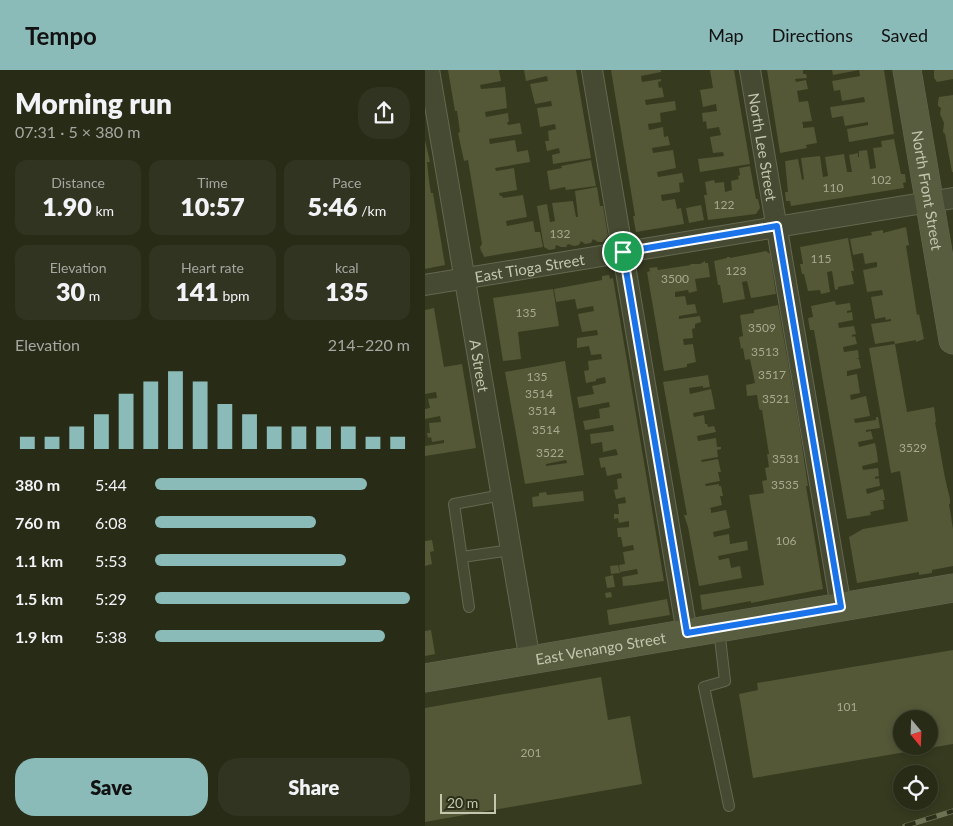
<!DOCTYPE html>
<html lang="en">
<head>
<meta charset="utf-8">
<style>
  :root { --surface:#282c17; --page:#303420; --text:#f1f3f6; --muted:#a5a7a1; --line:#444836; --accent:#8bbbb9 }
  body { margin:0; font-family:Lato,sans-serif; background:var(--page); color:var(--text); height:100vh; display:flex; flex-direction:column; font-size:19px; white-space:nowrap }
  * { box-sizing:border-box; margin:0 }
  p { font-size:16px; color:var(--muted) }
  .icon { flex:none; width:28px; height:28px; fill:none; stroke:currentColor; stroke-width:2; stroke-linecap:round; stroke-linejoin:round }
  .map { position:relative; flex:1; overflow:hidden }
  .panel { display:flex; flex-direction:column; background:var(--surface); width:425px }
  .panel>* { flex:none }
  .needle { width:32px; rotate:161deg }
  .controls { position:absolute; left:468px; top:640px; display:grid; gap:10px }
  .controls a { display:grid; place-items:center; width:45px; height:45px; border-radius:50%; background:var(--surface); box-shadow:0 2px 8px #0003,0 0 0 1px var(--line); font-size:25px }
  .scale { position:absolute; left:15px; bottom:12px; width:56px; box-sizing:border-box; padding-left:5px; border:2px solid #c2c7ad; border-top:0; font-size:14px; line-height:18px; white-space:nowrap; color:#c2c7ad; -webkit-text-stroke:4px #2b2e18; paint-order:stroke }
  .pin { position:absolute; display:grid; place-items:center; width:42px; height:42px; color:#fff; margin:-21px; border:2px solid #fff; border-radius:50%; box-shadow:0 1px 5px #0007 }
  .round { display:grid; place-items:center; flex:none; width:52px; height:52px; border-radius:20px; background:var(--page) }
  .overview { display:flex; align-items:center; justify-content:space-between; height:85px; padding:0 15px }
  h1 { font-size:28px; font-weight:800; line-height:38px }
  .figures { display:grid; grid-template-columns:repeat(3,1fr); gap:8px; height:85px; padding:5px 15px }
  .figures div { display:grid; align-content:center; border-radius:12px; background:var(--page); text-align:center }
  .figures b { font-size:25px; font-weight:800 }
  .figures small { font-size:14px; font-weight:400 }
  .figures p { font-size:14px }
  .chart { height:140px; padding:10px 15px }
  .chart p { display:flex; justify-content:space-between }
  .chart svg { width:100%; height:90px; margin-top:5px; stroke:var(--accent); stroke-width:6 }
  .primary-button { display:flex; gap:10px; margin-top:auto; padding:10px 15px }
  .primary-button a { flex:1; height:58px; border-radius:20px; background:var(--accent); color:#111; font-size:20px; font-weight:800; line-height:58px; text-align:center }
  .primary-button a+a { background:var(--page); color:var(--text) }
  ul { padding:0 15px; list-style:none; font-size:16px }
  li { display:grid; grid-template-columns:80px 60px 1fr; align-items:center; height:38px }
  li i { height:12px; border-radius:6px; background:var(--accent) }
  header { display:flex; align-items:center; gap:30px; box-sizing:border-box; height:70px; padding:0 25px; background:var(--accent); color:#111 }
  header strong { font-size:24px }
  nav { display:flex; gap:28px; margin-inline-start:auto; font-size:18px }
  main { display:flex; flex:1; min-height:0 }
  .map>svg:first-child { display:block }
  .building { fill:#545837; fill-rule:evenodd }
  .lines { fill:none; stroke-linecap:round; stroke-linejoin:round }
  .lane-casing { stroke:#646850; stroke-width:12 }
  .street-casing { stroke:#646850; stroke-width:22 }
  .secondary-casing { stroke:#646850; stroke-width:29 }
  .lane { stroke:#474a32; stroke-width:10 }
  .street { stroke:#474a32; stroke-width:20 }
  .secondary { stroke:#585d40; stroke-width:28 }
  .rail-casing { stroke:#6d7254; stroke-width:5.5 }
  .rail { stroke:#2b2e18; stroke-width:4; stroke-dasharray:11; stroke-linecap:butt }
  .route-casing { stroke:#fff; stroke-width:10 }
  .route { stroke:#1a73e8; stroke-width:6 }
  .labels { text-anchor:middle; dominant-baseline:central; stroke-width:5; stroke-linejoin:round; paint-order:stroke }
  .number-label { font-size:12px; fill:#a6ab90 }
  .street-label { font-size:15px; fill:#c2c7ad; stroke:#2b2e18 }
</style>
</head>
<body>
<header>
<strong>Tempo</strong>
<nav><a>Map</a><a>Directions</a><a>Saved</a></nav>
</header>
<main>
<section class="panel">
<div class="overview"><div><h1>Morning run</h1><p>07:31 · 5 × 380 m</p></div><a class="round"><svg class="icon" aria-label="share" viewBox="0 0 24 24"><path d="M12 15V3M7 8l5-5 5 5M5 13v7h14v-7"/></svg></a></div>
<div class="figures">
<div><p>Distance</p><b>1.90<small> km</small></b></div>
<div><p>Time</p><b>10:57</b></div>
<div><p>Pace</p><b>5:46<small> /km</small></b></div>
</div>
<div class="figures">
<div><p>Elevation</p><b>30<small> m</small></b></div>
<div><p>Heart rate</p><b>141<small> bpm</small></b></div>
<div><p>kcal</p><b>135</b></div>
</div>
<div class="chart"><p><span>Elevation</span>214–220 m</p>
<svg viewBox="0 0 160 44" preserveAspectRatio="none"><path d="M5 44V38M15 44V38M25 44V33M35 44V27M45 44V17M55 44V11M65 44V6M75 44V11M85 44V22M95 44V27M105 44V33M115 44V33M125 44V33M135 44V33M145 44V38M155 44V38"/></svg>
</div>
<ul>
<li><b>380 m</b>5:44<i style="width:83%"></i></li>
<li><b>760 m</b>6:08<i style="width:63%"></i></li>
<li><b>1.1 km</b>5:53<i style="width:75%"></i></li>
<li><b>1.5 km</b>5:29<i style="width:100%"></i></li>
<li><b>1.9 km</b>5:38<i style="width:90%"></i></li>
</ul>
<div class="primary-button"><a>Save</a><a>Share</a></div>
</section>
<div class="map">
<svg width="528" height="756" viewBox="0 0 528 756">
  <rect width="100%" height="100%" fill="#363a1f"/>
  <g class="building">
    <polygon points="23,0 74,0 76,11 55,15 56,19 80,17 82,38 60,42 61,47 83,43 84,52 82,52 83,55 95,53 97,64 64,69 65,74 90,70 92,82 103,80 105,92 70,98 71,101 89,98 92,120 74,123 75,126 77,126 78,128 98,125 102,147 81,151 82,156 108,151 110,162 115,162 118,177 59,187 58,184 56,181 55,177 57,174 43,90 39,91 33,63 35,62 32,41 30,41"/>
    <polygon points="99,0 151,0 166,88 128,94 127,85 135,83 134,78 122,81 120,71 124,71 123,61 131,59 130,54 115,57 112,38 127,36 126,31 110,34 105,14 123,11 122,6 101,11"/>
    <polygon points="186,0 236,0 236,2 216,6 217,12 236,9 236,11 233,12 234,18 237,17 239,27 220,30 221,35 250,31 251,40 235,43 236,52 223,54 224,60 238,57 239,67 243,66 245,75 227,78 228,83 248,80 251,98 232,102 233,107 257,103 259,112 254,113 255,122 236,125 237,131 250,129 252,139 256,138 259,154 211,162 208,146 210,146"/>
    <polygon points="285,0 309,0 325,94 275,102 273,89 299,86 298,82 288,83 285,67 296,65 294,57 282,59 281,51 278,52 277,43 292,41 291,34 278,37 275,20 288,18"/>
    <polygon points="342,0 378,0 378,4 381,4 382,8 370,9 371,12 381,10 383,19 372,21 374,32 383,31 387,51 377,52 378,55 378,58 389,57 392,73 381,75 382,78 355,83"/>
    <polygon points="407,0 459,0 469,64 424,72 422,59 443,55 443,52 420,56 418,46 407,48 405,37 440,32 439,27 417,31 415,20 409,21 407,11 435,6 434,0 408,5"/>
    <polygon points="509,0 528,0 528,9 512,12 509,8"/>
    <polygon points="528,25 528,102 527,102 520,64 518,62 519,53 515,44 516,38 513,36 513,32 514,27"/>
    <polygon points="469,69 476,104 480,104 481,112 478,113 479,118 366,136 365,131 361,131 360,122 363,122 360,91 373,89 377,110 379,109 376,88 395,86 398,107 403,106 400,87 419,84 422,102 427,102 424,85 433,83 433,87 434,87 434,81 442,80 445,99 451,98 448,78 457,77 456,71"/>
    <polygon points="0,70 5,92 2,92 4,111 6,123 8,123 20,195 0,199"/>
    <polygon points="166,90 171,116 141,120 140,117 125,120 122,101 137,98 136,96"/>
    <polygon points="325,96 331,129 333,129 335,138 331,144 283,150 279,125 282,125 280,112 289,110 290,113 299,112 300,122 307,120 306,111 314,109 313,106 315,105 314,98"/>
    <polygon points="172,117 175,136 178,136 183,166 178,172 173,172 168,169 166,173 160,174 156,171 154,175 149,176 143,174 141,177 136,177 131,175 130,179 124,180 119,177 112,136 122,134 125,152 126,152 130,151 127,133 148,131 151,147 153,147 150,121"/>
    <polygon points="276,135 279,150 264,153 261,138"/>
    <polygon points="481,157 484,175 481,176 492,245 494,244 499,269 491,272 491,270 470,274 469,271 450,274 446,254 466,251 466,249 461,250 460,247 450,249 446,227 458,225 457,220 442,222 438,200 452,197 452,192 440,194 438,183 428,185 425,169 447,165 446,162 458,160 458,163"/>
    <polygon points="423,168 429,201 426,201 429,214 413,217 413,219 410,220 407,201 402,202 405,222 396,224 395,220 383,221 379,204 377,204 375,194 378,194 375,177"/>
    <polygon points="341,181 345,184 351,224 326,228 322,211 317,212 320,229 298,233 295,215 293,215 289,191 302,188 302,187 305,187 305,188"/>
    <polygon points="280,191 280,193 283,193 285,207 270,209 272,221 264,223 263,220 250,222 250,227 260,226 262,235 270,234 272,243 254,246 254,249 275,246 276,252 270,254 270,258 267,259 268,268 258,269 259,275 268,274 271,292 262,294 262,297 239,301 222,202 225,201 224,198 232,197 233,200 266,195 265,194 275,194"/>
    <polygon points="184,205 185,209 188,208 239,511 210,515 198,516 197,507 213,504 212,499 195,502 194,495 200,494 198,482 209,480 208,475 198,477 196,467 193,467 192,458 204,457 204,451 194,453 193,448 189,449 189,444 194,444 193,434 201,433 200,427 191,429 189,420 193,419 192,409 197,408 196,403 182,406 180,397 176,398 174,388 193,385 191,379 178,382 177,372 166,374 165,364 189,361 188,355 160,360 158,351 175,348 174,339 185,337 184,332 154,338 152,327 169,324 167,316 181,313 180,307 171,309 171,311 161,313 159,301 164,300 163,291 177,289 176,284 166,285 164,276 152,278 152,268 173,265 172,260 157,262 153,244 169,241 168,236 152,239 150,229 131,232 129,219 177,210 177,206"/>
    <polygon points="128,219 134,256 93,262 96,289 78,291 68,228"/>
    <polygon points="410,231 411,235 425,233 426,240 422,241 422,243 427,242 428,250 413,253 414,258 429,256 431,264 427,265 427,267 430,266 432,274 418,277 419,282 433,280 434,288 431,288 434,289 436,298 422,301 422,306 432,304 435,323 425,325 426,330 441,326 445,346 429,349 430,353 451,350 451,347 453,347 455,358 441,360 441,362 446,361 448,369 433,372 434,377 450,373 452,383 453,392 437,396 438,400 453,398 454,406 450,407 450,409 454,408 455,416 441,419 442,424 458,419 460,430 454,431 458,431 459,439 445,442 446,445 422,449 389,260 385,260 383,248 388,247 386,236"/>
    <polygon points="353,235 374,356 383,416 381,416 398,519 326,533 326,531 277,540 275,525 339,515 324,425 339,423 337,411 342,410 340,398 344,397 342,384 344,384 337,340 335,340 334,338 332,325 322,326 321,315 330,313 325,289 320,290 318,278 316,279 314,267 318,266 315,245 329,243 329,240"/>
    <polygon points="9,238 19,297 37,294 51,378 0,386 0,376 19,373 19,370 7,372 6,367 3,368 2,363 5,363 4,353 16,352 15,346 0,349 0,339 5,338 3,329 12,328 11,322 0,324 0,240"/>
    <polygon points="470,274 482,342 509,337 511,352 510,352 520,408 525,429 525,434 524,434 528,459 528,496 507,500 507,503 494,505 494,502 432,513 424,467 438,459 483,451 475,401 466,403 444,278"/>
    <path d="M140,291l19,114 -59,9 -20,-112zM141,390l1,3 -21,3v-2z"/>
    <polygon points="283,305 285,317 278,318 278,316 264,318 265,324 286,319 290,339 268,343 269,347 279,345 280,354 282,354 283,357 289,356 291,362 272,366 273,371 291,368 292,377 296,377 296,379 292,380 293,387 276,390 277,392 293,389 296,402 293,402 295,411 280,414 281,416 294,414 294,416 296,416 298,426 295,426 297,435 285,438 286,440 286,443 301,440 305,458 288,462 289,467 304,464 305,474 322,471 323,480 293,486 294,490 304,488 306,498 315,496 317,508 274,516 263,457 259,445 262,445 238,312"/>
    <polygon points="158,421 159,431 108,437 107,427 114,426 114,423 121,422 122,425"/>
    <polygon points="7,470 9,481 5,482 7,494 0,496 0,471"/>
    <polygon points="193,495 195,503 186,504 185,496"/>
    <polygon points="188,505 190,517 182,518 180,507"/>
    <polygon points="186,522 187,527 181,528 180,523"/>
    <polygon points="242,529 245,545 184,555 182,540"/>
    <polygon points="6,560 10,584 0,586 0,561"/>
    <path d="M528,580v94l-200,34 -14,-84 19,-4 -1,-7zM476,649h28v27h-28z"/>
    <polygon points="176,607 183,650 205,646 217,714 0,752 0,638"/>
  </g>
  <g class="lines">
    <defs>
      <g id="lane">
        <polyline points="37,487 86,480"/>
        <polyline points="44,537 29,434 77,425"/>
        <polyline points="294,559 300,611 279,617 304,736"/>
      </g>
      <g id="street">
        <path id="s1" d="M4,0l101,591"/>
        <polyline points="167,0 262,563"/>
        <path id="s2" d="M325,0l91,537"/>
        <path id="s3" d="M0,215l528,-87"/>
      </g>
      <g id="secondary">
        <path id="s4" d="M482,0l46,270"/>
        <path id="s5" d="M0,608l528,-90"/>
      </g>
    </defs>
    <use href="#lane" class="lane-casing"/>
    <use href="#street" class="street-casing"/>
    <use href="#secondary" class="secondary-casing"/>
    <use href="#lane" class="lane"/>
    <use href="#street" class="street"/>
    <use href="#secondary" class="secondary"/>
    <defs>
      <polyline id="rail" points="480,756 528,741"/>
    </defs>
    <use href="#rail" class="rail-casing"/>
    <use href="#rail" class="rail"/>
  </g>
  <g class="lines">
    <defs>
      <polygon id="route" points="352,156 416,537 262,563 198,182"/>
    </defs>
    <use href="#route" class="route-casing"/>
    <use href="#route" class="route"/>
  </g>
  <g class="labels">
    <g class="number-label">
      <text x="456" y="109">102</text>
      <text x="408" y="117">110</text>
      <text x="299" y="134">122</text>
      <text x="135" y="163">132</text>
      <text x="396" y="188">115</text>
      <text x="311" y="200">123</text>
      <text x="250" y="208">3500</text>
      <text x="101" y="242">135</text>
      <text x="337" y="257">3509</text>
      <text x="340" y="281">3513</text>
      <text x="347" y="304">3517</text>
      <text x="112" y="306">135</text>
      <text x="114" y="323">3514</text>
      <text x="351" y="328">3521</text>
      <text x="117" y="340">3514</text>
      <text x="121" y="359">3514</text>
      <text x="488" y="377">3529</text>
      <text x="125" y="382">3522</text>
      <text x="361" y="388">3531</text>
      <text x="360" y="414">3535</text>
      <text x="361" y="470">106</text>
      <text x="422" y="636">101</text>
      <text x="106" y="682">201</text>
    </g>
    <g class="street-label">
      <text stroke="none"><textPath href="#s2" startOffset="78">North Lee Street</textPath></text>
      <text stroke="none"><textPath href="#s4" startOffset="122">North Front Street</textPath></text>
      <text stroke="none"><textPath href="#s3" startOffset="106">East Tioga Street</textPath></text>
      <text stroke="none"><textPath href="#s1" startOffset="300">A Street</textPath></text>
      <text stroke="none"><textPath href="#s5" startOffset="178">East Venango Street</textPath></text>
    </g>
  </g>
</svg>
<div class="controls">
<a><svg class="needle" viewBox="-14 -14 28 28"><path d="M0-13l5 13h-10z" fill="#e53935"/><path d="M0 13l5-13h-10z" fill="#a5a7a1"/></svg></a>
<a><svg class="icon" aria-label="locate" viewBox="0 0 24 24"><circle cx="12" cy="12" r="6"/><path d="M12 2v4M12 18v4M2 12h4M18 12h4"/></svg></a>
</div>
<div class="scale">20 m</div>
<div class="pin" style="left:198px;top:182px;background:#1e9e55"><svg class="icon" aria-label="arrive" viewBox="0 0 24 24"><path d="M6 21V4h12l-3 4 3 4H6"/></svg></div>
</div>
</main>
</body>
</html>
